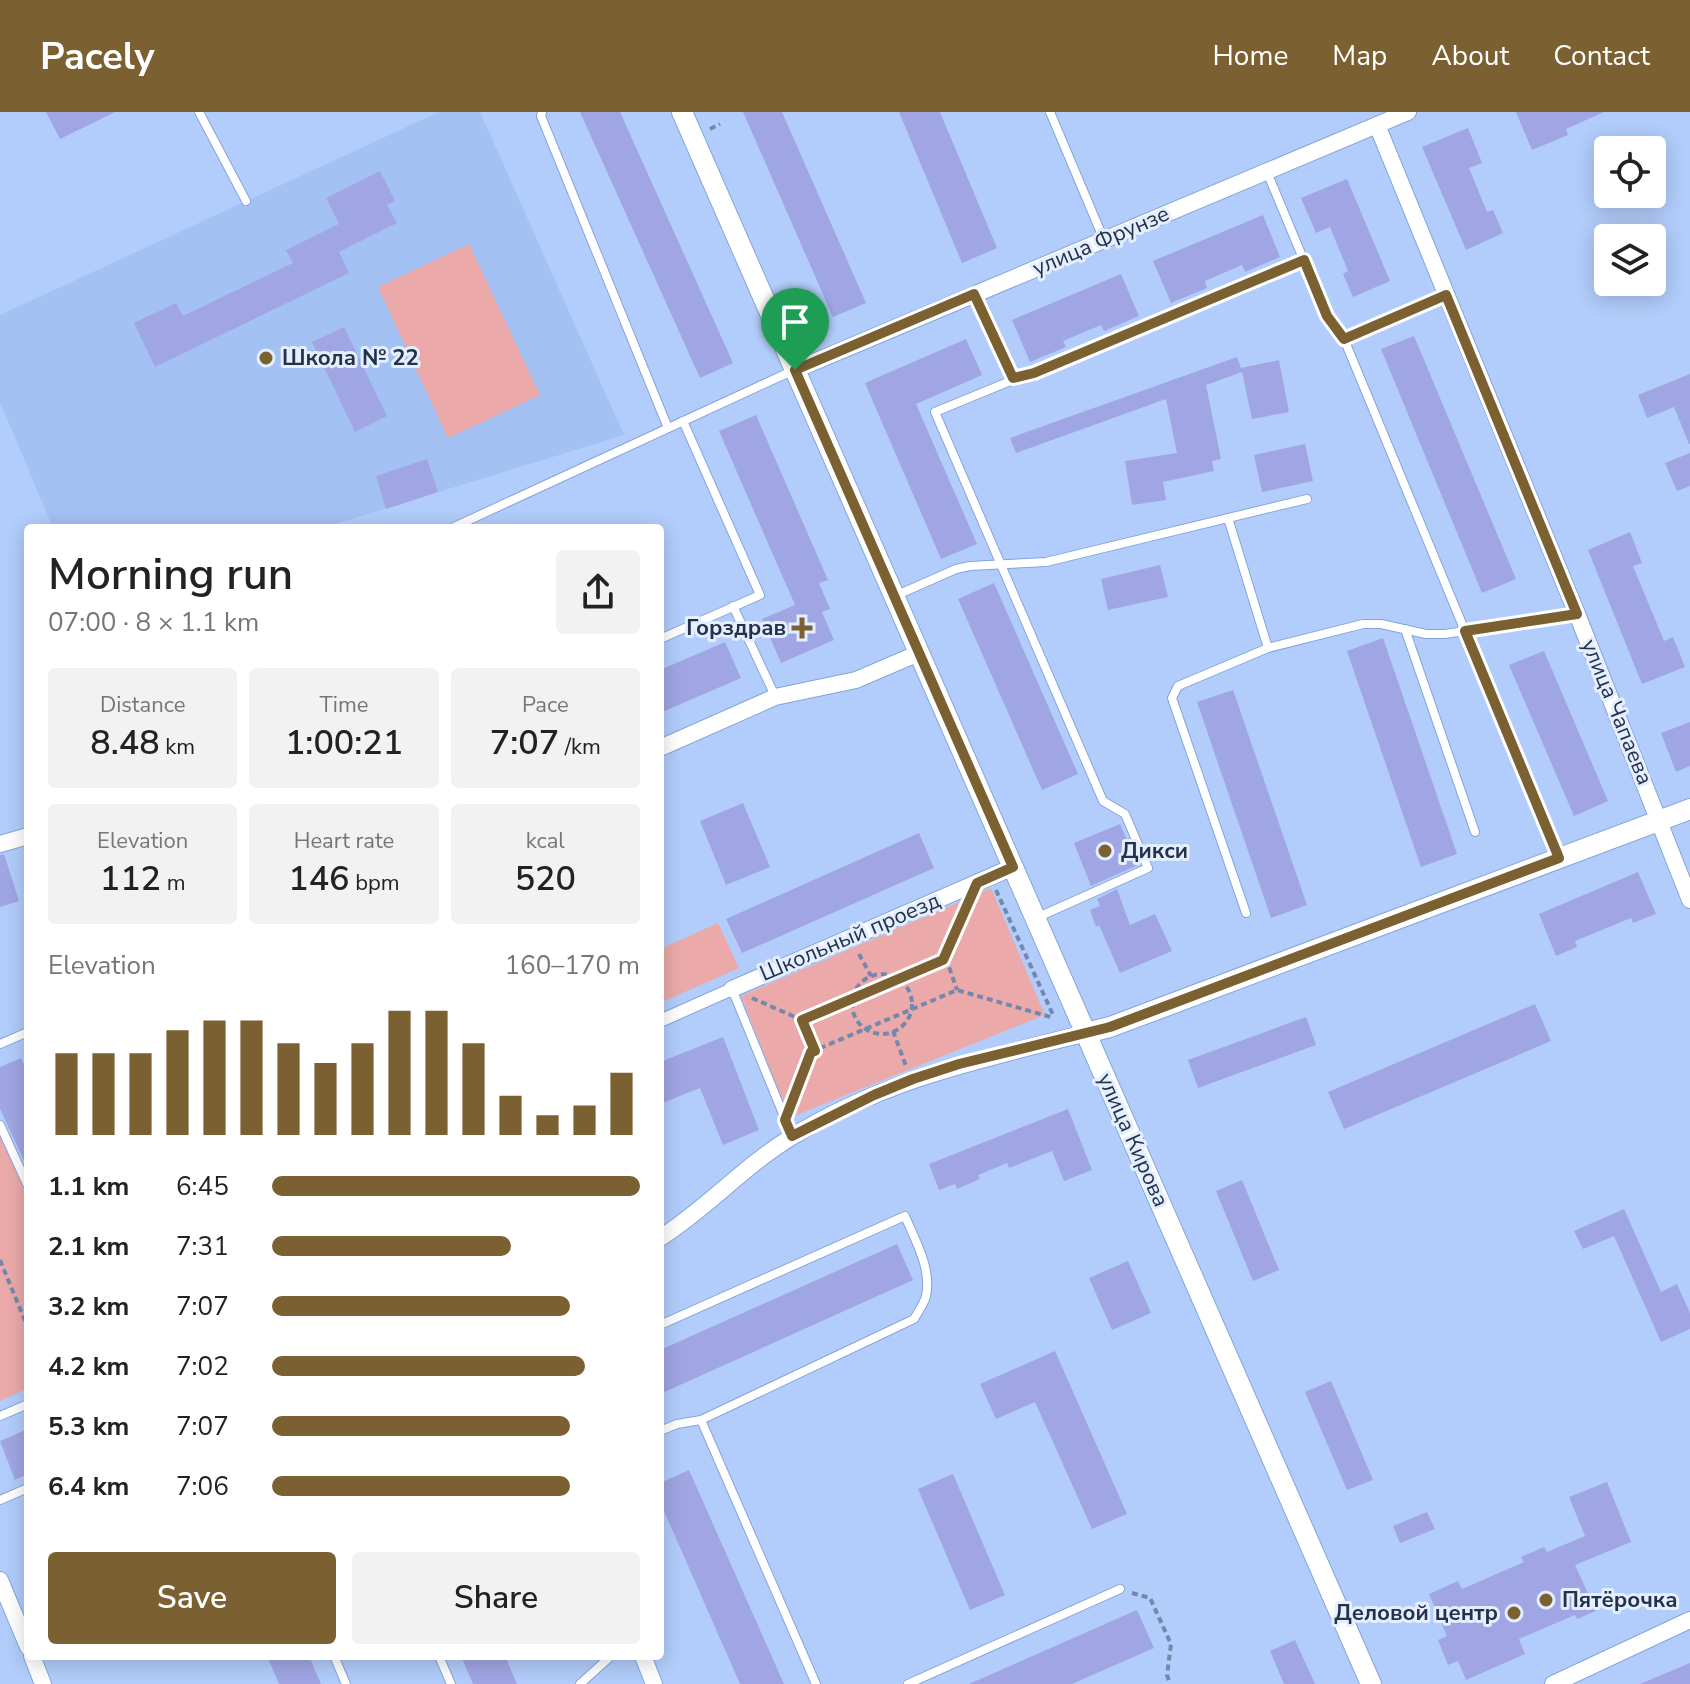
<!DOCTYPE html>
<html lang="en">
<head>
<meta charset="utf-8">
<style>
  :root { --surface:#fff; --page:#f2f2f2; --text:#222; --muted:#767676; --accent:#7b6032 }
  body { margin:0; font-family:"Nunito Sans",sans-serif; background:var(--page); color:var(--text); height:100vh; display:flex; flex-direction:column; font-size:30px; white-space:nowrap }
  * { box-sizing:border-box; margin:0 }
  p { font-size:26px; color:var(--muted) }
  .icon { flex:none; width:44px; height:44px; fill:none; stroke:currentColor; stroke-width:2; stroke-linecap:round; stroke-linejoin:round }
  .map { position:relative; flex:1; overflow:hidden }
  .drawer { position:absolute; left:24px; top:412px; width:640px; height:1136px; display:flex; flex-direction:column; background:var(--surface); border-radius:8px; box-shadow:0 4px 20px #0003 }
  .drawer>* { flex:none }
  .buttons { position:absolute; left:1594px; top:24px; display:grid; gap:16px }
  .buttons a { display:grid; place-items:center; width:72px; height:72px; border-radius:8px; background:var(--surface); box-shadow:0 4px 20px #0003; font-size:40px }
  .pin { position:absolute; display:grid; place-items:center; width:68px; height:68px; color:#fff; margin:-82px -34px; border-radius:50% 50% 50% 0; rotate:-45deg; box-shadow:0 0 8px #0007 }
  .pin .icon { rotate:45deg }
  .round { display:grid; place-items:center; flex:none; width:84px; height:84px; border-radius:8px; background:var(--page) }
  .summary { display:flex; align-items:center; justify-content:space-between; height:136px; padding:0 24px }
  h1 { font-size:44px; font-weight:600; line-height:60px }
  .figures { display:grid; grid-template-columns:repeat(3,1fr); gap:12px; height:136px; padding:8px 24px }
  .figures div { display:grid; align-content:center; border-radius:8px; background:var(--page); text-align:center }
  .figures b { font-size:34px; font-weight:600 }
  .figures small { font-size:22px; font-weight:400 }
  .figures p { font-size:22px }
  .chart { height:224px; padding:16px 24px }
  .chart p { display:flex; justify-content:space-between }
  .chart svg { width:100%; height:144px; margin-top:8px; stroke:var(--accent); stroke-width:6 }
  .action { display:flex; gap:16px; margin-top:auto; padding:16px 24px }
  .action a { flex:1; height:92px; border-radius:8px; background:var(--accent); color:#fff; font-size:32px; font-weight:600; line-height:92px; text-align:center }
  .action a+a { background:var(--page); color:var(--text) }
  ul { padding:0 24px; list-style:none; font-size:26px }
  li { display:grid; grid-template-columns:128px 96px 1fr; align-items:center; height:60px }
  li i { height:20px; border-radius:10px; background:var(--accent) }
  header { display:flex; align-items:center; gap:48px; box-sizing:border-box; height:112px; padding:0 40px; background:var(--accent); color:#fff }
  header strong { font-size:38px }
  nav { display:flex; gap:44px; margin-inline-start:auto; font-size:28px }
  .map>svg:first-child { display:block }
  .built { fill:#a3c1f3 }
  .green { fill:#ebaaa9 }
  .building { fill:#a0a6e3 }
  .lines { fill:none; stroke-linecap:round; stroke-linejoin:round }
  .service-casing { stroke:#84a5db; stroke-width:10 }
  .pedestrian-casing { stroke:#84a5db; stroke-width:14 }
  .minor-casing { stroke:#84a5db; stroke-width:18 }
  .tertiary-casing { stroke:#84a5db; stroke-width:22 }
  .path { stroke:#7388ac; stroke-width:4; stroke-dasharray:6 4; stroke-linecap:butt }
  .service { stroke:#fff; stroke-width:8 }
  .pedestrian { stroke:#fff; stroke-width:12 }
  .minor { stroke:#fff; stroke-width:16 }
  .tertiary { stroke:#fff; stroke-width:20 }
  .route-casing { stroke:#fff; stroke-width:16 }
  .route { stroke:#7b6032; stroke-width:10 }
  .poi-dot { fill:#7b6032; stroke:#e3eeff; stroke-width:3 }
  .labels { text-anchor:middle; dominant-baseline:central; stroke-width:6; stroke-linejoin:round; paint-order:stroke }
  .street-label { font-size:22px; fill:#243148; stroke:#e3eeff }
  .poi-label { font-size:22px; font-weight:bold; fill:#243148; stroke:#e3eeff; text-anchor:start }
</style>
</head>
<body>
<header>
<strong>Pacely</strong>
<nav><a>Home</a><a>Map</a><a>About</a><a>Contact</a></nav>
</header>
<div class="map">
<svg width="1690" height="1572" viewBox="0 0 1690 1572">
  <rect width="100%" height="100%" fill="#b2cdfb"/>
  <polygon class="built" points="439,0 480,0 624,323 322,416 53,416 0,290 0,203"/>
  <g class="green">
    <polygon points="469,132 540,283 448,326 378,175"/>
    <polygon points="991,776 1045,903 789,1006 741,884"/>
    <polygon points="718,811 739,856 660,891 660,837"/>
    <polygon points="0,1022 28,1087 28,1276 0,1289"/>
  </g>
  <g class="building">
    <polygon points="46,0 115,0 60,27"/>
    <polygon points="580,0 620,0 733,251 700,266"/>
    <polygon points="743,0 782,0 866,191 833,205"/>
    <polygon points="899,0 940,0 997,136 962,151"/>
    <polygon points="1516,0 1604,0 1566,17 1568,23 1532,38"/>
    <polygon points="1468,16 1482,51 1469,56 1487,100 1493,98 1503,121 1466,138 1422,35"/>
    <polygon points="380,59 395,89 387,93 397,111 339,140 349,161 155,255 134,211 176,191 183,204 293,151 286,138 339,112 326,86"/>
    <polygon points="1347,67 1390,169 1353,185 1343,162 1348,159 1330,115 1316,121 1301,86"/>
    <polygon points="1263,103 1280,145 1245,160 1242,153 1205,169 1207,176 1171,191 1153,149"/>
    <polygon points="1121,162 1139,204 1104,219 1101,213 1063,229 1066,235 1030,250 1012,208"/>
    <polygon points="344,215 387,304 355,320 312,230"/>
    <polygon points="1414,224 1516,467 1482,481 1381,237"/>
    <polygon points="966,227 982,263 916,292 977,432 941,447 865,271"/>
    <polygon points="1237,245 1241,256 1279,248 1289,300 1252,307 1242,260 1206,273 1221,347 1212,349 1214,359 1163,370 1166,388 1132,393 1125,349 1177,341 1166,287 1016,341 1010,326"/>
    <polygon points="1690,262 1690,332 1689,332 1674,295 1647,306 1638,283"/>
    <polygon points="756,303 828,468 819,471 830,497 822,500 834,528 781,551 762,507 795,493 719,319"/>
    <polygon points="1305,332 1313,369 1262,380 1254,343"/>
    <polygon points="1690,341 1690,374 1677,379 1665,351"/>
    <polygon points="427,347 438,380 386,397 376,364"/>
    <polygon points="1630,420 1642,451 1633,454 1664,529 1673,525 1685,555 1642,572 1588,438"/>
    <polygon points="1160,453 1168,485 1108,498 1101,467"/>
    <polygon points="994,471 1078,662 1042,678 958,487"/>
    <polygon points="1383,526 1457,742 1421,755 1347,539"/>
    <polygon points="725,530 741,566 660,601 660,558"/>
    <polygon points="1544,539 1608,689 1574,704 1509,553"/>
    <polygon points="1233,578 1307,793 1271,806 1197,590"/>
    <polygon points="1690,610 1690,654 1676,660 1661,621"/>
    <polygon points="743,691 770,755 726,773 700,709"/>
    <polygon points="1120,712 1138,753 1091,774 1074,731"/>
    <polygon points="919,721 934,756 742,841 726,807"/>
    <polygon points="4,742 19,789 0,795 0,743"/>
    <polygon points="1638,760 1656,802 1633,811 1631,806 1575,829 1577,835 1556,844 1539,802"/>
    <polygon points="1117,777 1130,813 1155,802 1172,839 1120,861 1099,813 1096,815 1090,798 1100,794 1097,787"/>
    <polygon points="1535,892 1551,929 1344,1017 1328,980"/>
    <polygon points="1306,905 1316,933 1198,976 1188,948"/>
    <polygon points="723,925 759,1018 723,1033 700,976 660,992 660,950"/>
    <polygon points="21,946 28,961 28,1057 0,997 0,955"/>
    <polygon points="1068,997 1092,1058 1064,1069 1052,1039 1009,1056 1007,1051 978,1063 980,1067 957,1077 955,1072 939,1078 929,1052"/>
    <polygon points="1242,1068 1279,1158 1253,1169 1216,1079"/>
    <polygon points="1624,1097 1661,1180 1677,1172 1690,1201 1690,1217 1661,1230 1614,1124 1583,1137 1574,1119"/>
    <polygon points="897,1132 913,1168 660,1282 660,1238"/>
    <polygon points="1128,1149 1151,1201 1112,1218 1089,1166"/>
    <polygon points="1055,1239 1127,1402 1092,1417 1035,1290 996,1307 980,1272"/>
    <polygon points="1331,1269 1373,1368 1347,1378 1305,1280"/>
    <polygon points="28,1317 28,1362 15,1368 0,1329"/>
    <polygon points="689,1358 784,1572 740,1572 660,1390 660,1371"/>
    <polygon points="953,1362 1005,1483 970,1498 918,1377"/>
    <polygon points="1607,1370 1631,1430 1575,1453 1596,1499 1577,1507 1575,1503 1519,1527 1525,1542 1466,1568 1458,1549 1448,1553 1438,1528 1447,1524 1429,1482 1458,1469 1462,1477 1524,1450 1521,1445 1544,1435 1547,1440 1585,1424 1569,1385"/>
    <polygon points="1427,1400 1435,1417 1400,1431 1393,1414"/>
    <polygon points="1137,1498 1154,1536 1072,1572 969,1572"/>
    <polygon points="1295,1528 1315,1572 1284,1572 1270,1539"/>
    <polygon points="267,1544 309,1544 321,1572 279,1572"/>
    <polygon points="461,1544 505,1544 517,1572 473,1572"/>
    <polygon points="1690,1551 1690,1572 1640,1572"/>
  </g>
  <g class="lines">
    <defs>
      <g id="service">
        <polyline points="199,0 246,89"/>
        <polyline points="542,0 541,4 668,316"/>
        <polyline points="1050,0 1104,128"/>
        <polyline points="1267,60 1327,204 1344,227 1559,746"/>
        <polyline points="974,183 1013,266"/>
        <polyline points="1344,227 1446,183"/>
        <polyline points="1228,406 1268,536"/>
        <polyline points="452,416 794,258"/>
        <polyline points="895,484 956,457 970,454 1046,450 1307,387"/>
        <polyline points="733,494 775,584"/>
        <polyline points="1405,517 1475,720"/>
        <polyline points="660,527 760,483 683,309"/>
        <polyline points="1246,801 1172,586 1178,574 1268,536 1363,512 1381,512 1426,522 1445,522 1576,502"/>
        <polyline points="1036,806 1148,756 1125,702 1103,689 935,300 1304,148"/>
        <polyline points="732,877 792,1024"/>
        <polyline points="0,932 28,920"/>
        <polyline points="0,1013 28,1074"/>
        <path d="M660,1213l245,-109c10,24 27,53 21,80 -2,8 -8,16 -12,23l-213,101 -24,4 -17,7"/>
        <polyline points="0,1304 28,1292"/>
        <polyline points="701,1308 816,1572"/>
        <polyline points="0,1388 28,1376"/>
        <polyline points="334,1544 346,1572"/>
        <polyline points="439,1544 451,1572"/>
        <polyline points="580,1572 611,1544"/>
        <polyline points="908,1572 1120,1477"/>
      </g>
      <polyline id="pedestrian" points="660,909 732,877"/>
      <g id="minor">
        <polyline points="1377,13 1577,502 1690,788"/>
        <polyline points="795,258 1408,0"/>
        <polyline points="660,636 775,585 856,568 919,541"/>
        <polyline points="0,732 28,724"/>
        <polyline points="732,877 1013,755"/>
        <path d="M660,1126c46,-29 83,-71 130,-100 94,-59 191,-78 296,-105"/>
        <polyline points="0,1468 28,1535"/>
        <polyline points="32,1544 43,1572"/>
        <polyline points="643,1544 654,1572"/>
        <polyline points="1553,1572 1690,1508"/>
      </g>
      <g id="tertiary">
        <polyline points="682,0 1371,1572"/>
        <polyline points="1086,921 1110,915 1690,697"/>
      </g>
    </defs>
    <use href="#service" class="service-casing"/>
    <use href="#pedestrian" class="pedestrian-casing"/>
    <use href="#minor" class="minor-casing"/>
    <use href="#tertiary" class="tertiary-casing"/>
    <g class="path">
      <polyline points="710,17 720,12"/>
      <polyline points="996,778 1054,905"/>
      <polyline points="859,842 871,864"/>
      <polyline points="946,846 957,878"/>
      <circle cx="882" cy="892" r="30"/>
      <polyline points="752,886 802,908 943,848 967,794"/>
      <polyline points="802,908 815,939"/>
      <polyline points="893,919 906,954"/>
      <polyline points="793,987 811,940 957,878 1054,906"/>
      <polyline points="0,1148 28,1216"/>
      <polyline points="1132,1481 1150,1486 1171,1532 1167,1563 1170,1572"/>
    </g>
    <use href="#service" class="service"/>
    <use href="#pedestrian" class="pedestrian"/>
    <use href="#minor" class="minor"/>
    <use href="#tertiary" class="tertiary"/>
  </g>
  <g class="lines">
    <defs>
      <polygon id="route" points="1304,148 1327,204 1344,227 1446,183 1577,502 1465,519 1559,746 1110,915 959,952 913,967 874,983 792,1024 785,1008 811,940 815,939 802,908 943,848 977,771 1013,755 795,258 974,182 1013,266 1034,261"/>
    </defs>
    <use href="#route" class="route-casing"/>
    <use href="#route" class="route"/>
  </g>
  <g class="poi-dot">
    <circle cx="266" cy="246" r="8"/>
    <path d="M798 504h8v8h8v8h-8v8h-8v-8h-8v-8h8z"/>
    <circle cx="1105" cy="739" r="8"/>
    <circle cx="1546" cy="1488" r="8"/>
    <circle cx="1514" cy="1501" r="8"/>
  </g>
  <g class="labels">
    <g class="street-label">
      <text transform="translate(1101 129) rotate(-23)">улица Фрунзе</text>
      <text transform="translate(1617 600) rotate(68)">улица Чапаева</text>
      <text transform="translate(850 825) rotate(-23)">Школьный проезд</text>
      <text transform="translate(1133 1028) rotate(66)">улица Кирова</text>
    </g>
    <g class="poi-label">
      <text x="282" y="246">Школа № 22</text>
      <text x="786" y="516" text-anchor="end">Горздрав</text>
      <text x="1121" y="739">Дикси</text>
      <text x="1562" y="1488">Пятёрочка</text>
      <text x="1498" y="1501" text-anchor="end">Деловой центр</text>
    </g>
  </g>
</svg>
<div class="buttons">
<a><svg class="icon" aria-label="locate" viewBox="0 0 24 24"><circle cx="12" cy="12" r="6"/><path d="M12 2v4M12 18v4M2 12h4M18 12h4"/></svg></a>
<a><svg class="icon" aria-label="layers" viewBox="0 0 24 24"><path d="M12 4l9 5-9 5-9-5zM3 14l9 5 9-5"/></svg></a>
</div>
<div class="pin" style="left:795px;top:258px;background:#1e9e55"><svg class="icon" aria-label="arrive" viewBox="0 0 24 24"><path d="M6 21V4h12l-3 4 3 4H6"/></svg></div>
<section class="drawer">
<div class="summary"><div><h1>Morning run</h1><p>07:00 · 8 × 1.1 km</p></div><a class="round"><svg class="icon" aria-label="share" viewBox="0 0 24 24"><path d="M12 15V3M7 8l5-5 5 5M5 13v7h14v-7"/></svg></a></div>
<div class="figures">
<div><p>Distance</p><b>8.48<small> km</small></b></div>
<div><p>Time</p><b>1:00:21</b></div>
<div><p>Pace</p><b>7:07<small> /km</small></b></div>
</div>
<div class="figures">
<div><p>Elevation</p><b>112<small> m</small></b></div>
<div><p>Heart rate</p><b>146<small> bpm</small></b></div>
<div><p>kcal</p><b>520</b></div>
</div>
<div class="chart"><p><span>Elevation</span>160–170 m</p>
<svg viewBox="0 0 160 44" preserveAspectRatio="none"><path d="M5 44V19M15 44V19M25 44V19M35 44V12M45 44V9M55 44V9M65 44V16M75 44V22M85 44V16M95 44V6M105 44V6M115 44V16M125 44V32M135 44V38M145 44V35M155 44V25"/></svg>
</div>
<ul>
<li><b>1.1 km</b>6:45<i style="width:100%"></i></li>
<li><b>2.1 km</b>7:31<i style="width:65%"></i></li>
<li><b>3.2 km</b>7:07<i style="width:81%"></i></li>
<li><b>4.2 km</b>7:02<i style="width:85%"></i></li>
<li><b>5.3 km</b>7:07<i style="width:81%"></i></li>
<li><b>6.4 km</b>7:06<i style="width:81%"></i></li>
</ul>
<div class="action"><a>Save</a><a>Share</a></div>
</section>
</div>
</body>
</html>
